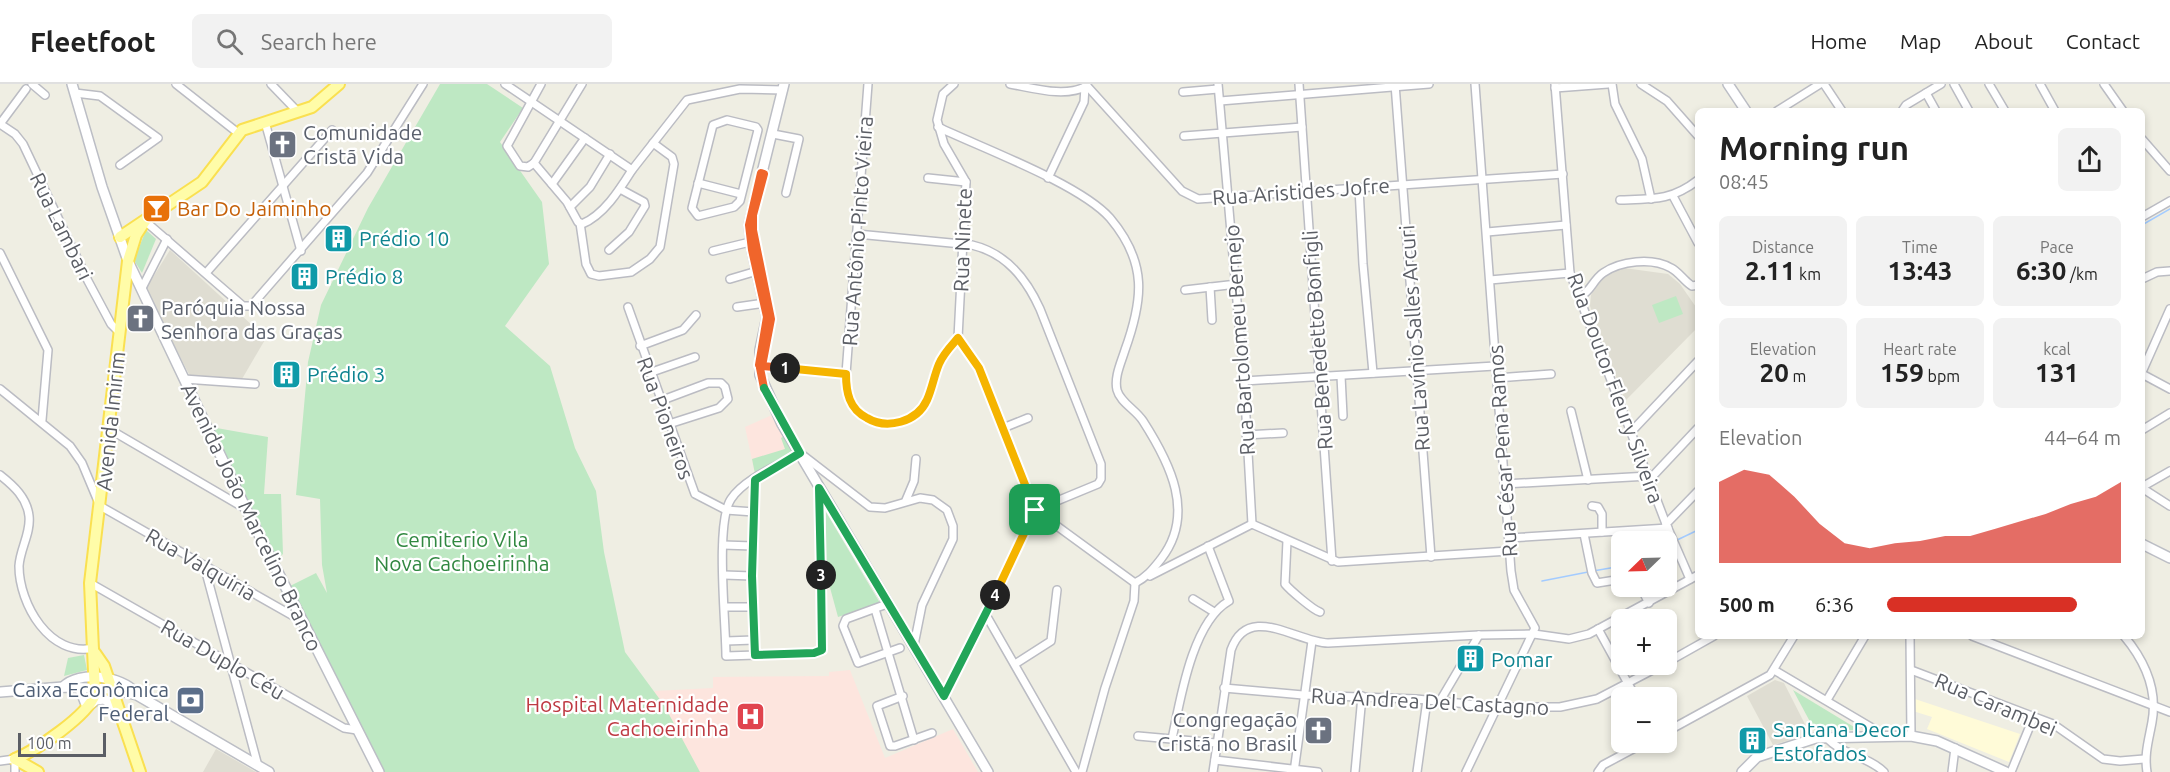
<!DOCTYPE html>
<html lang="en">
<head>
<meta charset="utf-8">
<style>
  :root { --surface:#fff; --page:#f2f2f2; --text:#222; --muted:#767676; --line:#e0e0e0; --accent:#d93025 }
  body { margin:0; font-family:Ubuntu,sans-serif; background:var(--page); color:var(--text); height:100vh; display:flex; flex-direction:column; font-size:22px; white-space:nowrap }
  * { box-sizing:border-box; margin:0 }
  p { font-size:20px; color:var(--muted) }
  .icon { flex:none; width:33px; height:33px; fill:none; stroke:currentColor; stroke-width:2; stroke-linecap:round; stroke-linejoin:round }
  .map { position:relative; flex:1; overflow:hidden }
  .details { position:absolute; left:1695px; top:24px; width:450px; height:531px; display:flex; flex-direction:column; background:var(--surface); border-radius:9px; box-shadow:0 3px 9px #0003 }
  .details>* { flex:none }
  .needle { width:39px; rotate:247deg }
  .tools { position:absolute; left:1611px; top:447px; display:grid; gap:12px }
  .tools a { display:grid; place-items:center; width:66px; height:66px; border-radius:9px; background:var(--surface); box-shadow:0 3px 9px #0003; font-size:30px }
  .scale { position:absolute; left:18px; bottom:15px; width:88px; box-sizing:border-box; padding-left:6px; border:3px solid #5b5e65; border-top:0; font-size:16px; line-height:21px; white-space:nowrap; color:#5b5e65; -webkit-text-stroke:4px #fff; paint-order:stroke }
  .pin { position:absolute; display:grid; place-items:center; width:51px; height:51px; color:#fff; margin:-26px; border-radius:12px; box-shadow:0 3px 9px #0006 }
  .km { position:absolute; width:30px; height:30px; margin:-15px; border-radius:50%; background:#222; color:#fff; font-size:16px; line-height:30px; text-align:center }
  .round { display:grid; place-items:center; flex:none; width:63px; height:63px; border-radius:9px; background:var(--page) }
  .head { display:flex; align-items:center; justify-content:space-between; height:102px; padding:0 24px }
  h1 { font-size:33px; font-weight:700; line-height:45px }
  .stats { display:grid; grid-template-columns:repeat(3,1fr); gap:9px; height:102px; padding:6px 24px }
  .stats div { display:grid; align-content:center; border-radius:9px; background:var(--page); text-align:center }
  .stats b { font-size:26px; font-weight:700 }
  .stats small { font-size:16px; font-weight:400 }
  .stats p { font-size:16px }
  .chart { height:168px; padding:12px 24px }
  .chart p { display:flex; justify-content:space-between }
  .chart svg { width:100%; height:108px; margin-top:6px; fill:var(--accent); opacity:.7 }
  ul { padding:0 24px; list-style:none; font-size:20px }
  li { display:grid; grid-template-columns:96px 72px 1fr; align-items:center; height:45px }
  li i { height:15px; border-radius:8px; background:var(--accent) }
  header { display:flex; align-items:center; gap:36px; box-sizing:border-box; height:84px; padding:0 30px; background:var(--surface); border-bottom:2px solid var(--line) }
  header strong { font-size:28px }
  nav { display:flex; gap:33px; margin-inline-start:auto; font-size:21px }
  .search { width:420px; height:54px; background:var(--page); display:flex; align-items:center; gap:15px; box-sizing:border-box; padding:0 21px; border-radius:9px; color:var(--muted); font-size:22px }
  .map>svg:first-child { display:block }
  .commercial { fill:#fffbd8 }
  .education { fill:#dfddd2 }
  .medical { fill:#fde5de }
  .green { fill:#bee8c3 }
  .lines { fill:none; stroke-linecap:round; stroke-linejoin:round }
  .stream { stroke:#a3cbff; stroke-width:1.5 }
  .street-casing { stroke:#bbbcc3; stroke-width:10 }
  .secondary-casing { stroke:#bcbec5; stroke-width:12 }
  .primary-casing { stroke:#fae051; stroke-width:14 }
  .street { stroke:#fff; stroke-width:7 }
  .secondary { stroke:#fff; stroke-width:9 }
  .primary { stroke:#fffca8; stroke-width:10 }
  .split-1-casing { stroke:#fff; stroke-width:12 }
  .split-2-casing { stroke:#fff; stroke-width:12 }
  .split-3-casing { stroke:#fff; stroke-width:12 }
  .split-4-casing { stroke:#fff; stroke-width:12 }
  .split-5-casing { stroke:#fff; stroke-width:12 }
  .split-1 { stroke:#f5b400; stroke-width:8 }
  .split-2 { stroke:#f0652b; stroke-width:8 }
  .split-3 { stroke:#22a559; stroke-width:8 }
  .split-4 { stroke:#22a559; stroke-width:8 }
  .split-5 { stroke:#f5b400; stroke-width:8 }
  .labels { text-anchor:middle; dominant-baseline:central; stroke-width:4.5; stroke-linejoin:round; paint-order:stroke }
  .worship-label { font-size:21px; fill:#5b616d; stroke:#fff; text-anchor:start }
  .street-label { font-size:21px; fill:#5b5e65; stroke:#fff }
  .food-label { font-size:21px; fill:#c56008; stroke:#fff; text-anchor:start }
  .culture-label { font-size:21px; fill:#0d838f; stroke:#fff; text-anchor:start }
  .park-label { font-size:21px; fill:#308740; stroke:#fff }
  .service-label { font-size:21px; fill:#4e5e75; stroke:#fff; text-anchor:end }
  .health-label { font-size:21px; fill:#be3a42; stroke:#fff; text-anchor:end }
</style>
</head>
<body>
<header>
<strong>Fleetfoot</strong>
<div class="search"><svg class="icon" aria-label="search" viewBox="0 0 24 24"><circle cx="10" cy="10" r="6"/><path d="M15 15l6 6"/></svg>Search here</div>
<nav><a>Home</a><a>Map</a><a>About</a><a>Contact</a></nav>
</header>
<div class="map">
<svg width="2170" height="688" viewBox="0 0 2170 688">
  <rect width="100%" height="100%" fill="#efeee3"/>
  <polygon class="commercial" points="1915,615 2020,650 2009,678 1927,645 1932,633 1913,627"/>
  <g class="education">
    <polygon points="170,166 266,254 242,295 190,292 145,206"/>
    <polygon points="1624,184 1668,190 1680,200 1698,226 1698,243 1625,317 1590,222 1591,211 1599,196 1613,187"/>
    <polygon points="1775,596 1784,599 1810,650 1773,661 1747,612"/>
    <polygon points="216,665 256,688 203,688"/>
  </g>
  <g class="medical">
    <polygon points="772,331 792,367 755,390 745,343"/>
    <polygon points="850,586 885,674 953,645 978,688 700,688 654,607 713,604 713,593 829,592 829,588"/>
  </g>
  <g class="green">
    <polygon points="440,0 487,0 523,24 500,58 542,118 549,180 505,242 550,282 575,364 596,407 604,468 625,568 664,621 700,688 383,688 290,502 316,489 327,509 322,481 320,415 296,411 308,278 321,221 368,124"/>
    <polygon points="146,146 156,155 142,189 134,176"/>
    <polygon points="1676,212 1683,230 1659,239 1652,221"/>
    <polygon points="211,343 268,353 264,410 281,410 283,470 275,477"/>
    <polygon points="784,352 792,367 755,390 752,375 785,365 781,354"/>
    <polygon points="826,428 880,519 838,533 826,489"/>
    <polygon points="84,571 87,586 64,592 68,574"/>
    <polygon points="1793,606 1859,646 1815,647"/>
  </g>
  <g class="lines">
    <g class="stream">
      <polyline points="2142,141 2170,125"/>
      <polyline points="1675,457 1698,446"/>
      <polyline points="1593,487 1622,482"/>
      <polyline points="1542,497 1588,488"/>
    </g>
    <defs>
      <g id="street">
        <polyline points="32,0 45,11"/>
        <polyline points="176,0 238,49"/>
        <polyline points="271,0 298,28"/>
        <polyline points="505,0 632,86 687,16 740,5 783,6"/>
        <path d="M868,0l-22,290c0,19 3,35 21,44 20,12 50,4 60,-18 5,-12 6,-24 12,-36 4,-10 12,-18 19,-26"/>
        <polyline points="954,0 943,10 937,36 944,60 966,98 958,254"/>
        <path d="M1010,0c23,4 55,14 77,2"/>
        <polyline points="1218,0 1244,297 1252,440"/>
        <polyline points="1299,0 1332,477"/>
        <polyline points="1395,0 1431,473"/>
        <polyline points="1555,0 1570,189 1666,440 1690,495"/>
        <polyline points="1612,0 1615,20 1642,75 1651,115"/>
        <polyline points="1641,0 1667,17 1698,52"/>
        <polyline points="1824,0 1842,27"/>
        <polyline points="1954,0 1969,27"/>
        <polyline points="1989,0 2005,27"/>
        <polyline points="2040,0 2055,27"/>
        <polyline points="2104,0 2123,27"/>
        <polyline points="1087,2 1182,107 1198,115 1563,90"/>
        <polyline points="1555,4 1608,0"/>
        <polyline points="1183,8 1218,5"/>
        <polyline points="75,9 100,12 158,54 120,81"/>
        <polyline points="1926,9 1936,27"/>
        <polyline points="1220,17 1429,0"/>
        <polyline points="1777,27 1820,0"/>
        <polyline points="1902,27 1906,21 1941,0"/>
        <polygon points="727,36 756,43 758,46 740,117 734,123 698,132 692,124 713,41"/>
        <polyline points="265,38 301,167"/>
        <polyline points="0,40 15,50 23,60 88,197 111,240 119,248"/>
        <polyline points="0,40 26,5"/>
        <path d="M938,43c44,21 142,57 172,91 38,45 33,82 15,132 -4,13 -11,27 -8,40 3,12 19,20 26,31 27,42 53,93 18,138 -8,10 -14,18 -26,24"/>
        <polyline points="773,50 799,55 786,109"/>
        <polyline points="1184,52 1302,43"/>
        <polyline points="2142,55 2170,87"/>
        <path d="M534,79l33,39 11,20 4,2c22,-9 38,-35 50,-54"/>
        <polyline points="534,79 528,83 520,82 507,62 541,0"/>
        <polyline points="534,79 582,0"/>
        <polyline points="928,94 966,98"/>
        <polyline points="1048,94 1084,18 1085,3"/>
        <polyline points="698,99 741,110"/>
        <polyline points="552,100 585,54"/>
        <polyline points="1359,104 1363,180 1373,289"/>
        <polyline points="1673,112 1698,159"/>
        <path d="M1620,116c32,-1 51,1 78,-20"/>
        <polyline points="570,123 590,103 610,70"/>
        <polyline points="2142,133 2170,117"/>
        <polyline points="145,137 243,222 251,222 367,89 423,0"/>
        <polyline points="580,139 586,180 591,190 599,192 631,188 650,175 660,163 674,80 672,73 653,59"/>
        <polyline points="1487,148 1566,141"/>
        <path d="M857,150l115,11c34,8 54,33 68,64l61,155v15l-3,5 -63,26 -49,105 -42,81"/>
        <polyline points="609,166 629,148 645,122 644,118 620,105"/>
        <polyline points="713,167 750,158"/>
        <polyline points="0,169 48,266 42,336"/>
        <polyline points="206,189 332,46"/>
        <polyline points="730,195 757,187"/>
        <polyline points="2142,195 2157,188 2170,187"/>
        <polyline points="1490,196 1570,189"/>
        <polyline points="1210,203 1212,236"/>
        <polyline points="142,204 167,155"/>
        <polyline points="1185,206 1237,200"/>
        <path d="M1581,212c10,-5 12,-16 22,-23 17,-12 49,-16 68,-5 8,4 13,13 21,18l6,-1"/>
        <polyline points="628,223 695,410 726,426 754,428"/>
        <polyline points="737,223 765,219"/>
        <polyline points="958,254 979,284 1035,426 1135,499"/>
        <polyline points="640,262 683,246 696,231"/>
        <polyline points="759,281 846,290"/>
        <polyline points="2142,288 2170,225"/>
        <polyline points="649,289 695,273"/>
        <polyline points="2142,290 2170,305"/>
        <polyline points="1341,292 1343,332"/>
        <polyline points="1497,294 1551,290"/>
        <polyline points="184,295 255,300"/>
        <polyline points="1244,297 1495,282"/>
        <polyline points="0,305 70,362 82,379 100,422 302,537"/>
        <polyline points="660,317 708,299 721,299 725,303 728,315 719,324 669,340"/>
        <polyline points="1571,327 1588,396"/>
        <polyline points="1003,344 1028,334"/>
        <polyline points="109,345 246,425"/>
        <polyline points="2142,346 2170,329"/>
        <polyline points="1631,348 1698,277"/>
        <polyline points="1246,351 1283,349"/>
        <path d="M0,391c14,11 27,23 29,41 2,17 -9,33 -10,50 0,38 31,92 75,82"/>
        <polyline points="1650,395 1698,344"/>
        <polyline points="755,396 752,492 755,571"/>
        <polyline points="1504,400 1649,392"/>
        <polyline points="2142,403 2170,387"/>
        <polyline points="2142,404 2170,422"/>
        <path d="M819,406l3,160 -8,3 -88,3c0,-32 -11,-133 5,-157 14,-21 47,-33 69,-46l70,54 15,1 35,-10 13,2 14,10 6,16v13l-31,66 -8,40"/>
        <polyline points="906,416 914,397 916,375"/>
        <polyline points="1592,422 1598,423 1602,430 1602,448"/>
        <polyline points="1666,440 1698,407"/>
        <polyline points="1584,450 1592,489 1597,499 1622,495"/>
        <polyline points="1509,454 1668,444"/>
        <path d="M1287,457l-2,43c5,6 28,26 35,28"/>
        <polyline points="723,461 753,462"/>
        <polyline points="204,481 258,682"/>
        <polyline points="724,491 752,492"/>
        <polyline points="1150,492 1252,440 1338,478 1509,467"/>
        <polyline points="90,499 344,644 357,646"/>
        <polyline points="1640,502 1649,519"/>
        <polyline points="1193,515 1214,528"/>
        <polyline points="887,520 846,535 843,542 858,579 900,564"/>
        <polyline points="725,523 753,523"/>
        <polyline points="875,525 914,656"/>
        <polyline points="986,531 1076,688"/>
        <polyline points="1598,545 1636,614"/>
        <polyline points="1910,552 1911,652"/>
        <polyline points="1972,552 2170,628"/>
        <path d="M2124,552c21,25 34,53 28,86 -3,17 -8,32 -5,50"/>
        <polyline points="726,557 754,556"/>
        <polyline points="1666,579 1714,552"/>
        <polyline points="1015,580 1051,557 1057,506"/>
        <polyline points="1774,586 1874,645 1882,653"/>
        <polyline points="1911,586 2053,640 2103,675 2120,677 2144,675"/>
        <polyline points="1224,604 1303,611 1416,615 1499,623 1560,623 1597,615 1664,580"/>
        <polyline points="903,612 877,622 890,662 895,662 932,649"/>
        <polyline points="1827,616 1865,552"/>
        <polyline points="1440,617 1479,551"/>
        <polyline points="1666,648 1770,591 1794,552"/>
        <polyline points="1138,652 1216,659"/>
        <path d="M1827,654c15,17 41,18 57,34"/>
        <path d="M1172,655c8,-38 20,-117 57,-138l-21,-55"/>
        <polyline points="1215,676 1318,688"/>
        <polyline points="0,677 15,675 15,688"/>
        <polyline points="1082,688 1105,604 1134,517 1135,499"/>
        <path d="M1213,688l18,-122c17,-48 65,-8 97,-7l151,-8 55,-1 35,5 20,-5 109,-59"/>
        <polyline points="1294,688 1312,557"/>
        <polyline points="1355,688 1362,612"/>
        <polyline points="1417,688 1427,616"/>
        <polyline points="1466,688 1535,544 1514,506 1511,487 1475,0"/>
        <polyline points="1598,688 1603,681 1646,658"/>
        <polyline points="1952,688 1955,664"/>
        <polyline points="2011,688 2034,632"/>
      </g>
      <g id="secondary">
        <polyline points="72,0 102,103 128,177 246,425 379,688"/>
        <polyline points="784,0 749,141 752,166 767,233 760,266 760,291 782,340 988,688"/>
        <polyline points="1728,0 1746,27"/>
        <polyline points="2142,460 2170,474"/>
        <path d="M63,603c17,-17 58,-11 73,6"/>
        <polyline points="80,605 87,623 96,616 104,615 118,624"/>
        <polyline points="0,608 63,603 112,605 137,611 269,688"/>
        <polyline points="1742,688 1757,673 1816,654 1911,652 1937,657 2006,688"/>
      </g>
      <g id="primary">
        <polyline points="120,153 202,98 242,46 312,23 339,0"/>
        <polyline points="95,569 104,582 140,688"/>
        <path d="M15,675c21,-9 73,-43 80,-65l-5,-111 38,-322 8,-26 9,-14"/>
        <polyline points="15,675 38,688"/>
      </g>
    </defs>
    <use href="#street" class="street-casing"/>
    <use href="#secondary" class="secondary-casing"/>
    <use href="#primary" class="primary-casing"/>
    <use href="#street" class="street"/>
    <use href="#secondary" class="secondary"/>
    <use href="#primary" class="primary"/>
  </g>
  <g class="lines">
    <defs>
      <path id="split-1" d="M785,284l61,6c0,18 3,35 21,44 20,12 50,4 60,-18 5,-11 7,-24 12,-36 4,-10 12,-18 19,-26l21,30 56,142"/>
      <polyline id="split-2" points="764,304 760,284 762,282 771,235 753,146 753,131 764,90 761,89 749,141 752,166 767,233 759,281 762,282 785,284"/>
      <polyline id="split-3" points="764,304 800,369 755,396 752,492 755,571 814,569 822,566 821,491"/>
      <polyline id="split-4" points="821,491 819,404 944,612 995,511"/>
      <polyline id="split-5" points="995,511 1035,426"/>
    </defs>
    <use href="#split-1" class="split-1-casing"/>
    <use href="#split-2" class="split-2-casing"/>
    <use href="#split-3" class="split-3-casing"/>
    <use href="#split-4" class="split-4-casing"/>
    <use href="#split-5" class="split-5-casing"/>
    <use href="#split-1" class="split-1"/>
    <use href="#split-2" class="split-2"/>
    <use href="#split-3" class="split-3"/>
    <use href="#split-4" class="split-4"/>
    <use href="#split-5" class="split-5"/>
  </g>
  <defs>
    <symbol id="church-square" viewBox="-11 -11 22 22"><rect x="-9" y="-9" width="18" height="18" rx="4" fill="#6b7280" stroke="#fff"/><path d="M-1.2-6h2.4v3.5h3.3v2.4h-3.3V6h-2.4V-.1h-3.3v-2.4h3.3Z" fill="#fff"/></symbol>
    <symbol id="bar-square" viewBox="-11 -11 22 22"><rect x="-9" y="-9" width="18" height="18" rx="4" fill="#e8710a" stroke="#fff"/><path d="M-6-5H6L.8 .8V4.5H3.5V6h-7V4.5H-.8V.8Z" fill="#fff"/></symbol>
    <symbol id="building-square" viewBox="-11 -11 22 22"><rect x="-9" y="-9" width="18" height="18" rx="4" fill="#0f9aa8" stroke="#fff"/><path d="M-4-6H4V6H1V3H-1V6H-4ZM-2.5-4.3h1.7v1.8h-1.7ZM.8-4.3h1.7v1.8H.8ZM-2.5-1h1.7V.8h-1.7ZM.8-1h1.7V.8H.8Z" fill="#fff"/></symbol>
    <symbol id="bank-square" viewBox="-11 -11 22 22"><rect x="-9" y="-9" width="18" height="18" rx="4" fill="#5c6f8a" stroke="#fff"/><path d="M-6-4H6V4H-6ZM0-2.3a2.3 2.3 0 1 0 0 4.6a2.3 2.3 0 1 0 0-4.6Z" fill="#fff"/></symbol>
    <symbol id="hospital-square" viewBox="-11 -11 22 22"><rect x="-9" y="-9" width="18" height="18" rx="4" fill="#e0444e" stroke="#fff"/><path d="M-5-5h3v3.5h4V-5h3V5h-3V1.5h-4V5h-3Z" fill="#fff"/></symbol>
  </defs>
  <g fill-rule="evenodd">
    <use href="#church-square" x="266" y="44" width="33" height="33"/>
    <use href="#bar-square" x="140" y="108" width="33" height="33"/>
    <use href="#building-square" x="322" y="138" width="33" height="33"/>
    <use href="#building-square" x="288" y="176" width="33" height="33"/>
    <use href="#church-square" x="124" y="218" width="33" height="33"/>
    <use href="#building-square" x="270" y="274" width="33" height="33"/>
    <use href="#building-square" x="1454" y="558" width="33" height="33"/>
    <use href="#bank-square" x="174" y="600" width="33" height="33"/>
    <use href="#hospital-square" x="734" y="616" width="33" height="33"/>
    <use href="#church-square" x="1302" y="630" width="33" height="33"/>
    <use href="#building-square" x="1736" y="640" width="33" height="33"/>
  </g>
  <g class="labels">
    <g class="worship-label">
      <text x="303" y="48">Comunidade<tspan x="303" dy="24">Cristã Vida</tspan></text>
      <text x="161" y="223">Paróquia Nossa<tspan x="161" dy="24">Senhora das Graças</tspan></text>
      <text x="1297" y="635" text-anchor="end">Congregação<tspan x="1297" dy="24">Cristã no Brasil</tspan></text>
    </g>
    <g class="street-label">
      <text transform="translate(1301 107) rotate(-4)">Rua Aristides Jofre</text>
      <text transform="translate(62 142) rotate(64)">Rua Lambari</text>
      <text transform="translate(857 147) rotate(-86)">Rua Antônio Pinto Vieira</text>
      <text transform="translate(962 156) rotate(-88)">Rua Ninete</text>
      <text transform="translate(1414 254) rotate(-94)">Rua Lavínio Salles Arcuri</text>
      <text transform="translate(1239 256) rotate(-94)">Rua Bartolomeu Bernejo</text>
      <text transform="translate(1317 256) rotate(-94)">Rua Benedetto Bonfigli</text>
      <text transform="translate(1616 304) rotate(70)">Rua Doutor Fleury Silveira</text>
      <text transform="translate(666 334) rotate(70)">Rua Pioneiros</text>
      <text transform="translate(110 337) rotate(-84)">Avenida Imirim</text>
      <text transform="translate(1502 367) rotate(-94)">Rua César Pena Ramos</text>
      <text transform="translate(252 433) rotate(64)">Avenida João Marcelino Branco</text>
      <text transform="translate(201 480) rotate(30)">Rua Valquiria</text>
      <text transform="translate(223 575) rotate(30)">Rua Duplo Céu</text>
      <text transform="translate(1430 617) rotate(3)">Rua Andrea Del Castagno</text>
      <text transform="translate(1996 620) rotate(23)">Rua Carambei</text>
    </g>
    <g class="food-label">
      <text x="177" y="124">Bar Do Jaiminho</text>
    </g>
    <g class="culture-label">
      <text x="359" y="154">Prédio 10</text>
      <text x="325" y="192">Prédio 8</text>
      <text x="307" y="290">Prédio 3</text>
      <text x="1491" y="575">Pomar</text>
      <text x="1773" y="645">Santana Decor<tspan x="1773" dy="24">Estofados</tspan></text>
    </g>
    <g class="park-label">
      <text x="462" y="455">Cemiterio Vila<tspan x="462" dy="24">Nova Cachoeirinha</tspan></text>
    </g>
    <g class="service-label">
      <text x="169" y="605">Caixa Econômica<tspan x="169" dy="24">Federal</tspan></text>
    </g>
    <g class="health-label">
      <text x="729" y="620">Hospital Maternidade<tspan x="729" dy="24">Cachoeirinha</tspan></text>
    </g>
  </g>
</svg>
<div class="tools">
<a><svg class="needle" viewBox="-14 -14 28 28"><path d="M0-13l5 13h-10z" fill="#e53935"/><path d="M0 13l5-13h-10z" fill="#767676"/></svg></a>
<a>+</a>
<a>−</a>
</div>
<div class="scale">100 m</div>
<div class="pin" style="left:1035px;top:426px;background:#1e9e55"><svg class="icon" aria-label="arrive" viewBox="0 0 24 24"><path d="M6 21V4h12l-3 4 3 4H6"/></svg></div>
<b class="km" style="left:785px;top:284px">1</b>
<b class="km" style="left:821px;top:491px">3</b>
<b class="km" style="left:995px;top:511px">4</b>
<section class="details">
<div class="head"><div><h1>Morning run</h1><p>08:45</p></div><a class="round"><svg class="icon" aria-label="share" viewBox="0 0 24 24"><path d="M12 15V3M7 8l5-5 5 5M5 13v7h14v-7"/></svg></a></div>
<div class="stats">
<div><p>Distance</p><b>2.11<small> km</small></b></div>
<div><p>Time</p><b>13:43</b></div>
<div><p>Pace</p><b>6:30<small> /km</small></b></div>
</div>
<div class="stats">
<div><p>Elevation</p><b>20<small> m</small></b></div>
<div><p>Heart rate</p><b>159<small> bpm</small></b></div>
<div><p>kcal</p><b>131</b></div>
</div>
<div class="chart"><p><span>Elevation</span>44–64 m</p>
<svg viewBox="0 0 160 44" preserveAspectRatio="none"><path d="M0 44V11L10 6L20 8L30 17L40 28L50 36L60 38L70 36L80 35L90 33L100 33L110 30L120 27L130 24L140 20L150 17L160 11V44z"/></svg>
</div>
<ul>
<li><b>500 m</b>6:36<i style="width:81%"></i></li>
</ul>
</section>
</div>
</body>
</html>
